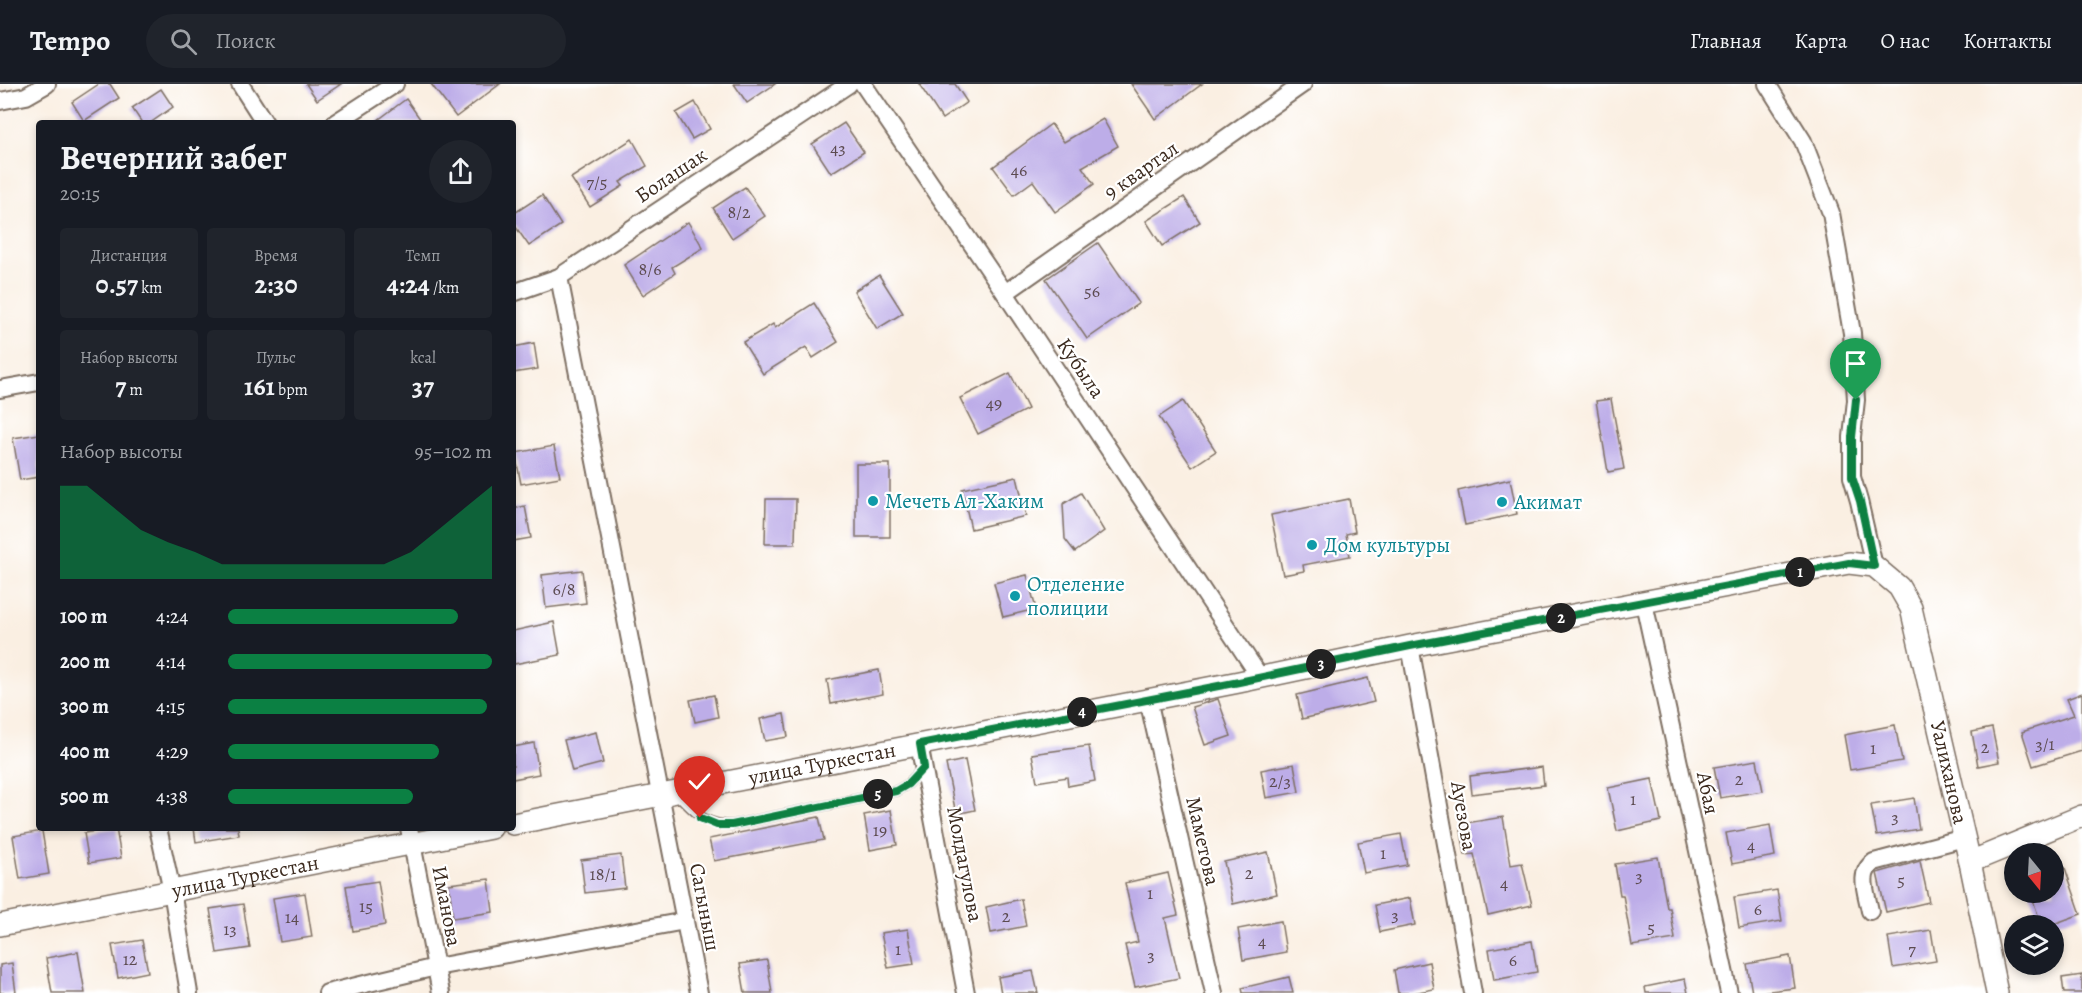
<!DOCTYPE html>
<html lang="ru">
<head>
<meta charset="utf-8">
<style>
  :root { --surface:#171b24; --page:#20242c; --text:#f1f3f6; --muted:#9ea1a6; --line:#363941; --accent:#0b8043 }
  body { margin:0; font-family:Alegreya,serif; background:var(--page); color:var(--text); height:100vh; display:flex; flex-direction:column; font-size:22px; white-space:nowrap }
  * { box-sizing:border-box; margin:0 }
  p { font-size:20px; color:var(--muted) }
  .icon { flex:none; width:33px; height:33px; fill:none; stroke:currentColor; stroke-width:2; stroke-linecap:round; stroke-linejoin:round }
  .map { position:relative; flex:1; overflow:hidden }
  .details { position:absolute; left:36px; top:36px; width:480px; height:711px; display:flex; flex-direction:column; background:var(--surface); border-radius:6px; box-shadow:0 3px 9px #0003 }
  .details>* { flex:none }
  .needle { width:39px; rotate:162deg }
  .fabs { position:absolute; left:2004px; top:759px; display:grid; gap:12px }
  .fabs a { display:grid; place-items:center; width:60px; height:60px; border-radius:50%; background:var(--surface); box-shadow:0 3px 9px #0003; font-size:30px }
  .pin { position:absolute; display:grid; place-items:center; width:51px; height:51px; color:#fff; margin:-62px -26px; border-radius:50% 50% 50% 0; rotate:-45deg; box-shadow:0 0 6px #0007 }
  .pin .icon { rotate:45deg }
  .km { position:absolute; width:30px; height:30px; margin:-15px; border-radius:50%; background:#222; color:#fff; font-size:16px; line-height:30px; text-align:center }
  .round { display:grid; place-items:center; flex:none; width:63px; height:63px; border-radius:32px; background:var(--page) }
  .head { display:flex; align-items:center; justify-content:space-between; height:102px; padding:0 24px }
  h1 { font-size:33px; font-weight:600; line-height:45px }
  .metrics { display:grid; grid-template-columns:repeat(3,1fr); gap:9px; height:102px; padding:6px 24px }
  .metrics div { display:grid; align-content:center; border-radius:6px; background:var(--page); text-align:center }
  .metrics b { font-size:26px; font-weight:600 }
  .metrics small { font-size:16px; font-weight:400 }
  .metrics p { font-size:16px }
  .chart { height:168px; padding:12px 24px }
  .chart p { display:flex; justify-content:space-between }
  .chart svg { width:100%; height:108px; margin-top:6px; fill:var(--accent); opacity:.7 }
  ul { padding:0 24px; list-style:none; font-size:20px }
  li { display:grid; grid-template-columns:96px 72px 1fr; align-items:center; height:45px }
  li i { height:15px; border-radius:8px; background:var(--accent) }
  header { display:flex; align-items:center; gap:36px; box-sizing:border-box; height:84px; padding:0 30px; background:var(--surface); border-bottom:2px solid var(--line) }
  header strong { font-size:28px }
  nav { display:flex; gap:33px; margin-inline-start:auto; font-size:21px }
  .search { width:420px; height:54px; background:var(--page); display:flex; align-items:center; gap:15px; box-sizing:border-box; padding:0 21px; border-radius:33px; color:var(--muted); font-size:22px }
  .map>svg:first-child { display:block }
  .building { fill:#bdade8 }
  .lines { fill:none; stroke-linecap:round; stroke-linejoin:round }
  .service-casing { stroke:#7e6f63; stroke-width:11 }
  .minor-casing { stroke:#7e6f63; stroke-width:20 }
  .tertiary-casing { stroke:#7e6f63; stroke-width:24 }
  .service { stroke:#fff; stroke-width:8 }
  .minor { stroke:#fff; stroke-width:16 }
  .tertiary { stroke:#fff; stroke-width:21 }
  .route-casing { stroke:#fff; stroke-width:12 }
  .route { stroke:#0b8043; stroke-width:8 }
  .culture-dot { fill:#0f9aa8; stroke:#fff; stroke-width:2 }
  .labels { text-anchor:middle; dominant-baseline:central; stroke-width:4.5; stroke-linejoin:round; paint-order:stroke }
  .number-label { font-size:18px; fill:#5c4b50 }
  .street-label { font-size:21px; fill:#3b2a1e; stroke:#fff }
  .culture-label { font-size:21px; fill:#0d838f; stroke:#fff; text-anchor:start }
</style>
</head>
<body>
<header>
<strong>Tempo</strong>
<div class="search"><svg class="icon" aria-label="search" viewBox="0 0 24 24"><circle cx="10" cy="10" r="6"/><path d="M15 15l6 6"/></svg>Поиск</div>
<nav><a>Главная</a><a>Карта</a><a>О нас</a><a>Контакты</a></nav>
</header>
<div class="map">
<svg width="2082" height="909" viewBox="0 0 2082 909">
  <rect width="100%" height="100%" fill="#fff"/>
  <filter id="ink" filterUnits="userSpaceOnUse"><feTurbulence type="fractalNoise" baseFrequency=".0167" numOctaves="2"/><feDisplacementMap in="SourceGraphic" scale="12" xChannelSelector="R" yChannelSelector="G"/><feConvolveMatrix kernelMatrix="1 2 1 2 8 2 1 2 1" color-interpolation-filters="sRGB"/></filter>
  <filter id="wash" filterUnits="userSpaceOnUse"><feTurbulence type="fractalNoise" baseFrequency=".008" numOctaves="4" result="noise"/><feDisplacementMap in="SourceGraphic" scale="24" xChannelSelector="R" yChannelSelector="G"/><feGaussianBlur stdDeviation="1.35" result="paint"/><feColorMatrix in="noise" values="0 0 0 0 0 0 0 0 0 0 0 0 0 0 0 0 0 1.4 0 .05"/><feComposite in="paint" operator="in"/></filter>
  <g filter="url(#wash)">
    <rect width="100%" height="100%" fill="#faefe2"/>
    <g id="blocks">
      <g class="building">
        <polygon points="99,0 110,0 119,14 84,37 72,18"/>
        <polygon points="306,0 341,0 317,16"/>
        <polygon points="431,0 500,0 456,33"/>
        <polygon points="734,0 775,0 747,19"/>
        <polygon points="919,0 955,0 967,18 942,35"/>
        <polygon points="1131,0 1202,0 1155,35"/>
        <polygon points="161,5 173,23 150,39 142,39 132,24"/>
        <polygon points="406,15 423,39 374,39"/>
        <polygon points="695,18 710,45 692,55 676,29"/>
        <polygon points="1103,35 1118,62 1082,83 1094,100 1055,128 1033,97 1014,111 993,83 1051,40 1064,58"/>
        <polygon points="844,39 864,68 831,89 812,60"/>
        <polygon points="632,55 647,82 620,98 623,102 590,123 571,94"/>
        <polygon points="745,103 765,132 732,154 713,124"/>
        <polygon points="542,111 561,141 529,162 513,139 513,130"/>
        <polygon points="1184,113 1200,138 1162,162 1146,137"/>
        <polygon points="688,138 703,164 672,183 675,189 643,211 624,181"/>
        <polygon points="1098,159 1139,219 1087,255 1046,195"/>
        <polygon points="879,191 903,229 877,245 854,207"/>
        <polygon points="814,219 838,258 813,274 806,263 763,290 743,258 773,240 775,244"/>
        <polygon points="534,259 538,285 513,289 513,263"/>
        <polygon points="1010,289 1028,325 978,350 960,314"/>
        <polygon points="1611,315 1624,385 1608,388 1596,317"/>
        <polygon points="1183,317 1216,367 1192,383 1159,333"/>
        <polygon points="39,350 39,393 20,396 13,354"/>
        <polygon points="554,362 560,393 521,400 515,369"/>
        <rect x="856" y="380" width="34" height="73"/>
        <polygon points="1017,393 1026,432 971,445 962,405"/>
        <polygon points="1510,395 1517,430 1465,441 1458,407"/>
        <polygon points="1081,409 1104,447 1075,468 1065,455 1063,420"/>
        <polygon points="766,415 796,415 795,460 765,460"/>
        <polygon points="1349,415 1355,448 1346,450 1350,472 1303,481 1304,487 1283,491 1271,431"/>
        <polygon points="525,422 531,454 513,457 513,425"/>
        <polygon points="582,486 586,519 546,524 542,491"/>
        <polygon points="1027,491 1036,525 1003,533 994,499"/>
        <polygon points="554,538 560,571 514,580 513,547"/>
        <polygon points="879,586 883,610 831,620 827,596"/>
        <polygon points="1368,594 1374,618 1302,635 1297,611"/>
        <polygon points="2082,609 2082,667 2033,682 2022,648 2074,631 2067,615"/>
        <polygon points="714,611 718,633 695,638 690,616"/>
        <polygon points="1218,615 1231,652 1205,661 1192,623"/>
        <polygon points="784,630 788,653 765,657 760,635"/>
        <polygon points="1895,641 1902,677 1850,686 1844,651"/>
        <polygon points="1992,644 1999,678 1978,682 1972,648"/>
        <polygon points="596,648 603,679 572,687 564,656"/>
        <polygon points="534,659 539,690 513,695 513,663"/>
        <polygon points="1089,662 1095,697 1068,702 1067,693 1037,698 1032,670"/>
        <polygon points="965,676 975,726 956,730 946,680"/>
        <polygon points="1757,676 1763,707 1720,714 1714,683"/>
        <polygon points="1294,680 1299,708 1266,714 1261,686"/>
        <polygon points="1542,683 1544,701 1472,710 1470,692"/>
        <polygon points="1652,695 1661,737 1617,747 1608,704"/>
        <polygon points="1914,714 1919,745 1877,752 1871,721"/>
        <polygon points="891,726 897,761 870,766 864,731"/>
        <polygon points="819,733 824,756 714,777 709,755"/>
        <polygon points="1503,733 1511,781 1522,779 1532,821 1488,831 1474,770 1465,771 1460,740"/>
        <polygon points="1770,741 1775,772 1732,780 1726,749"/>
        <polygon points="116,744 121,774 89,779 84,749"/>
        <polygon points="194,744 238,744 239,751 196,758"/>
        <polygon points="42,747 49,790 20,795 13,752"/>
        <polygon points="1401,750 1407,781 1364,789 1358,758"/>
        <polygon points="1268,768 1277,810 1233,820 1224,778"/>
        <polygon points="621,771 625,804 585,809 581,776"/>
        <polygon points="1658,773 1667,824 1670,824 1675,855 1632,862 1623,811 1620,811 1615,780"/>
        <polygon points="1920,777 1929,818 1886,828 1877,789"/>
        <polygon points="2065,784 2081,830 2048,842 2042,842 2030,808 2054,808 2054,789"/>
        <polygon points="1168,789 1178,831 1165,834 1179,894 1135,903 1125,861 1138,858 1125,799"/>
        <polygon points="489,795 493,828 453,834 449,800"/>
        <polygon points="378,797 385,841 353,847 346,802"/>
        <polygon points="1777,806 1782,837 1739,844 1734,813"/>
        <polygon points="305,809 312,853 280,858 273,814"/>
        <polygon points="1410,814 1415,841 1380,848 1375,821"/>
        <polygon points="1021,815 1026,842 991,849 986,823"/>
        <polygon points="243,820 250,864 217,869 210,825"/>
        <polygon points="1281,837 1286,868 1243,876 1238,845"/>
        <polygon points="908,845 914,880 888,884 881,849"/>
        <polygon points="1931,846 1936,877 1893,884 1888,853"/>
        <polygon points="142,856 148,888 118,894 112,861"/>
        <polygon points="1532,857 1537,888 1494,896 1489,865"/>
        <polygon points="78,868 85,909 52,909 46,874"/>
        <polygon points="1790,872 1795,904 1752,909 1747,880"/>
        <polygon points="767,876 772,909 745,909 740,880"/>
        <polygon points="1429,878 1434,905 1413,909 1398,909 1394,886"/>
        <polygon points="12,879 16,909 0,909 0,881"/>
        <polygon points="1033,887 1038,909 1001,909 998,893"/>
        <polygon points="2082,891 2082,909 2064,909 2062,894"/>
        <polygon points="1289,893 1293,909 1243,909 1242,904"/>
        <polygon points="1685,895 1688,909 1646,909 1645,903"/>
      </g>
    </g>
  </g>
  <g filter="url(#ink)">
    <use href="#blocks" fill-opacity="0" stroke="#7e6f63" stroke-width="1.5"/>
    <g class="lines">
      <defs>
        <path id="service" d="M677,710c19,19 26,30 55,31l164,-34 12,-7 15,-16"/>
        <g id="minor">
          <polyline points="240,0 265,39"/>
          <polyline points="863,0 1005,209 1260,593"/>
          <polyline points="1767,0 1803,57 1831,129 1852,249 1856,316 1852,353 1852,393 1859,417 1874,482"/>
          <polyline points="0,17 26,12 47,0"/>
          <polyline points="335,39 395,0"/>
          <polyline points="559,193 699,909"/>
          <polyline points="513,209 559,193 849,0"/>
          <polyline points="1005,209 1303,0"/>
          <polyline points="0,305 39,298"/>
          <polyline points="1644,519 1729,909"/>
          <polyline points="1410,562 1473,909"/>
          <polyline points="1148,615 1214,909"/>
          <polyline points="919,660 966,909"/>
          <polyline points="158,744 172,807 189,909"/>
          <polyline points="409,744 441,909"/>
          <path d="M1870,827c-3,-17 -13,-38 4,-49l90,-24"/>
          <polyline points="327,909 436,883 685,837"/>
        </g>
        <g id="tertiary">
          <path id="s1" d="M513,740l726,-142 171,-36 439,-83 25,3 25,21 12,21 59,254 27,131"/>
          <polyline points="1970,778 2082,732"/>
          <path id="s2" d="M0,841l491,-97"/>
        </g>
      </defs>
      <use href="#service" class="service-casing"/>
      <use href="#minor" class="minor-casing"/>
      <use href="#tertiary" class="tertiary-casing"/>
      <use href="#service" class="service"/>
      <use href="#minor" class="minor"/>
      <use href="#tertiary" class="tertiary"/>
    </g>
  </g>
  <g class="lines" filter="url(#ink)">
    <defs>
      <polyline id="route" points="700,734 717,741 732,741 896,707 908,700 924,683 920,660 1239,598 1410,562 1849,479 1874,482 1860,417 1852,393 1852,353 1856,316"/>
    </defs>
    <use href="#route" class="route-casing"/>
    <use href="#route" class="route"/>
  </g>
  <g class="culture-dot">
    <circle cx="873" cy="417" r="6"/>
    <circle cx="1502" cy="418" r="6"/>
    <circle cx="1312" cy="461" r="6"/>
    <circle cx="1015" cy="512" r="6"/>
  </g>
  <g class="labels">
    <g class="number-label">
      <text x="838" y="64">43</text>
      <text x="1019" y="86">46</text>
      <text x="597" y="98">7/5</text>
      <text x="739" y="128">8/2</text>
      <text x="650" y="185">8/6</text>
      <text x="1092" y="207">56</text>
      <text x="994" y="319">49</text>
      <text x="564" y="505">6/8</text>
      <text x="2045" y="660">3/1</text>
      <text x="1985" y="663">2</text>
      <text x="1873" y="664">1</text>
      <text x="1739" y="695">2</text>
      <text x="1280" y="697">2/3</text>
      <text x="1633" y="715">1</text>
      <text x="1895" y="733">3</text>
      <text x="880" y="746">19</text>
      <text x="1751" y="761">4</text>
      <text x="1383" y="769">1</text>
      <text x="1249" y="789">2</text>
      <text x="603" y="790">18/1</text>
      <text x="1639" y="792">3</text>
      <text x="1901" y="796">5</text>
      <text x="1504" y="799">4</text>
      <text x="1150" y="809">1</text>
      <text x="366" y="822">15</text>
      <text x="1758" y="825">6</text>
      <text x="1395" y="831">3</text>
      <text x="1006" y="832">2</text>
      <text x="292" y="833">14</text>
      <text x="1651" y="843">5</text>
      <text x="230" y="845">13</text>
      <text x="1262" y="857">4</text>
      <text x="898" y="865">1</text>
      <text x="1912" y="865">7</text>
      <text x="1151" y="871">3</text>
      <text x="130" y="875">12</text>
      <text x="1513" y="876">6</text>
    </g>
    <g class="street-label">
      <text transform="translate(1141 86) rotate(-35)">9 квартал</text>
      <text transform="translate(671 91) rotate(-34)">Болашак</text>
      <text transform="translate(1081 284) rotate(56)">Кубыла</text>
      <text stroke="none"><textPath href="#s1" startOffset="315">улица Туркестан</textPath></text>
      <text stroke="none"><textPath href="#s1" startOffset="1612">Уалиханова</textPath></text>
      <text transform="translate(1708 709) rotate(78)">Абая</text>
      <text transform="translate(1464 732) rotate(80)">Ауезова</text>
      <text transform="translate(1203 757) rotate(77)">Маметова</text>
      <text transform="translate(965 780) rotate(79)">Молдагулова</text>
      <text stroke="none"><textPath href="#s2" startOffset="250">улица Туркестан</textPath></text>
      <text transform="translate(447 822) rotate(79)">Иманова</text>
      <text transform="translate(705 823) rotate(79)">Сагыныш</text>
    </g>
    <g class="culture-label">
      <text x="885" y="417">Мечеть Ал-Хаким</text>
      <text x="1514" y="418">Акимат</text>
      <text x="1324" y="461">Дом культуры</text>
      <text x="1027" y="500">Отделение<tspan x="1027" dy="24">полиции</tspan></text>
    </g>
  </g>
</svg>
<div class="fabs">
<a><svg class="needle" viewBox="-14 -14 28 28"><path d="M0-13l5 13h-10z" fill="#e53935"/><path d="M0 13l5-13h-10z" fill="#9ea1a6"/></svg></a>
<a><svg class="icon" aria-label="layers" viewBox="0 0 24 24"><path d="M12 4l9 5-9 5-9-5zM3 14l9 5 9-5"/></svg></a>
</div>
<div class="pin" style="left:1856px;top:316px;background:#1e9e55"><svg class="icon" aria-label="arrive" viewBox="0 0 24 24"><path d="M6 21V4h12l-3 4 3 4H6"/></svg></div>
<div class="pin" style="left:700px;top:734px;background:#d93025"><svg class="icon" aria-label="check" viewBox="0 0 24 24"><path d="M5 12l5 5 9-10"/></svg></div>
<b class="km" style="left:1800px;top:488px">1</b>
<b class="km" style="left:1561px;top:534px">2</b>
<b class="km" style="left:1321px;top:580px">3</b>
<b class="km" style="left:1082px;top:628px">4</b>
<b class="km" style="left:878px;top:710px">5</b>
<section class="details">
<div class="head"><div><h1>Вечерний забег</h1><p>20:15</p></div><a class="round"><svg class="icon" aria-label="share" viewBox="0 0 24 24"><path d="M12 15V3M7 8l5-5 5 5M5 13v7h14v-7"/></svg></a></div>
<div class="metrics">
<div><p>Дистанция</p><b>0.57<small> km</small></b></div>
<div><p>Время</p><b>2:30</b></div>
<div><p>Темп</p><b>4:24<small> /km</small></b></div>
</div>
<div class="metrics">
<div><p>Набор высоты</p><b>7<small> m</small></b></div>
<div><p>Пульс</p><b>161<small> bpm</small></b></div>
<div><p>kcal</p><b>37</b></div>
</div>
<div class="chart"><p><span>Набор высоты</span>95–102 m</p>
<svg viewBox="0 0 160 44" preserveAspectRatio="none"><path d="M0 44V6L10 6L20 15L30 24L40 29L50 33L60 38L70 38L80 38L90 38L100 38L110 38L120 38L130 33L140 24L150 15L160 6V44z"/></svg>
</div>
<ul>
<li><b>100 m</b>4:24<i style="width:87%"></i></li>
<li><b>200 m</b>4:14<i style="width:100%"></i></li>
<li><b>300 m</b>4:15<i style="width:98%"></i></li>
<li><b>400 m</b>4:29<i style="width:80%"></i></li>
<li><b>500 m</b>4:38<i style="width:70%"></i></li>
</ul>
</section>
</div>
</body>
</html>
